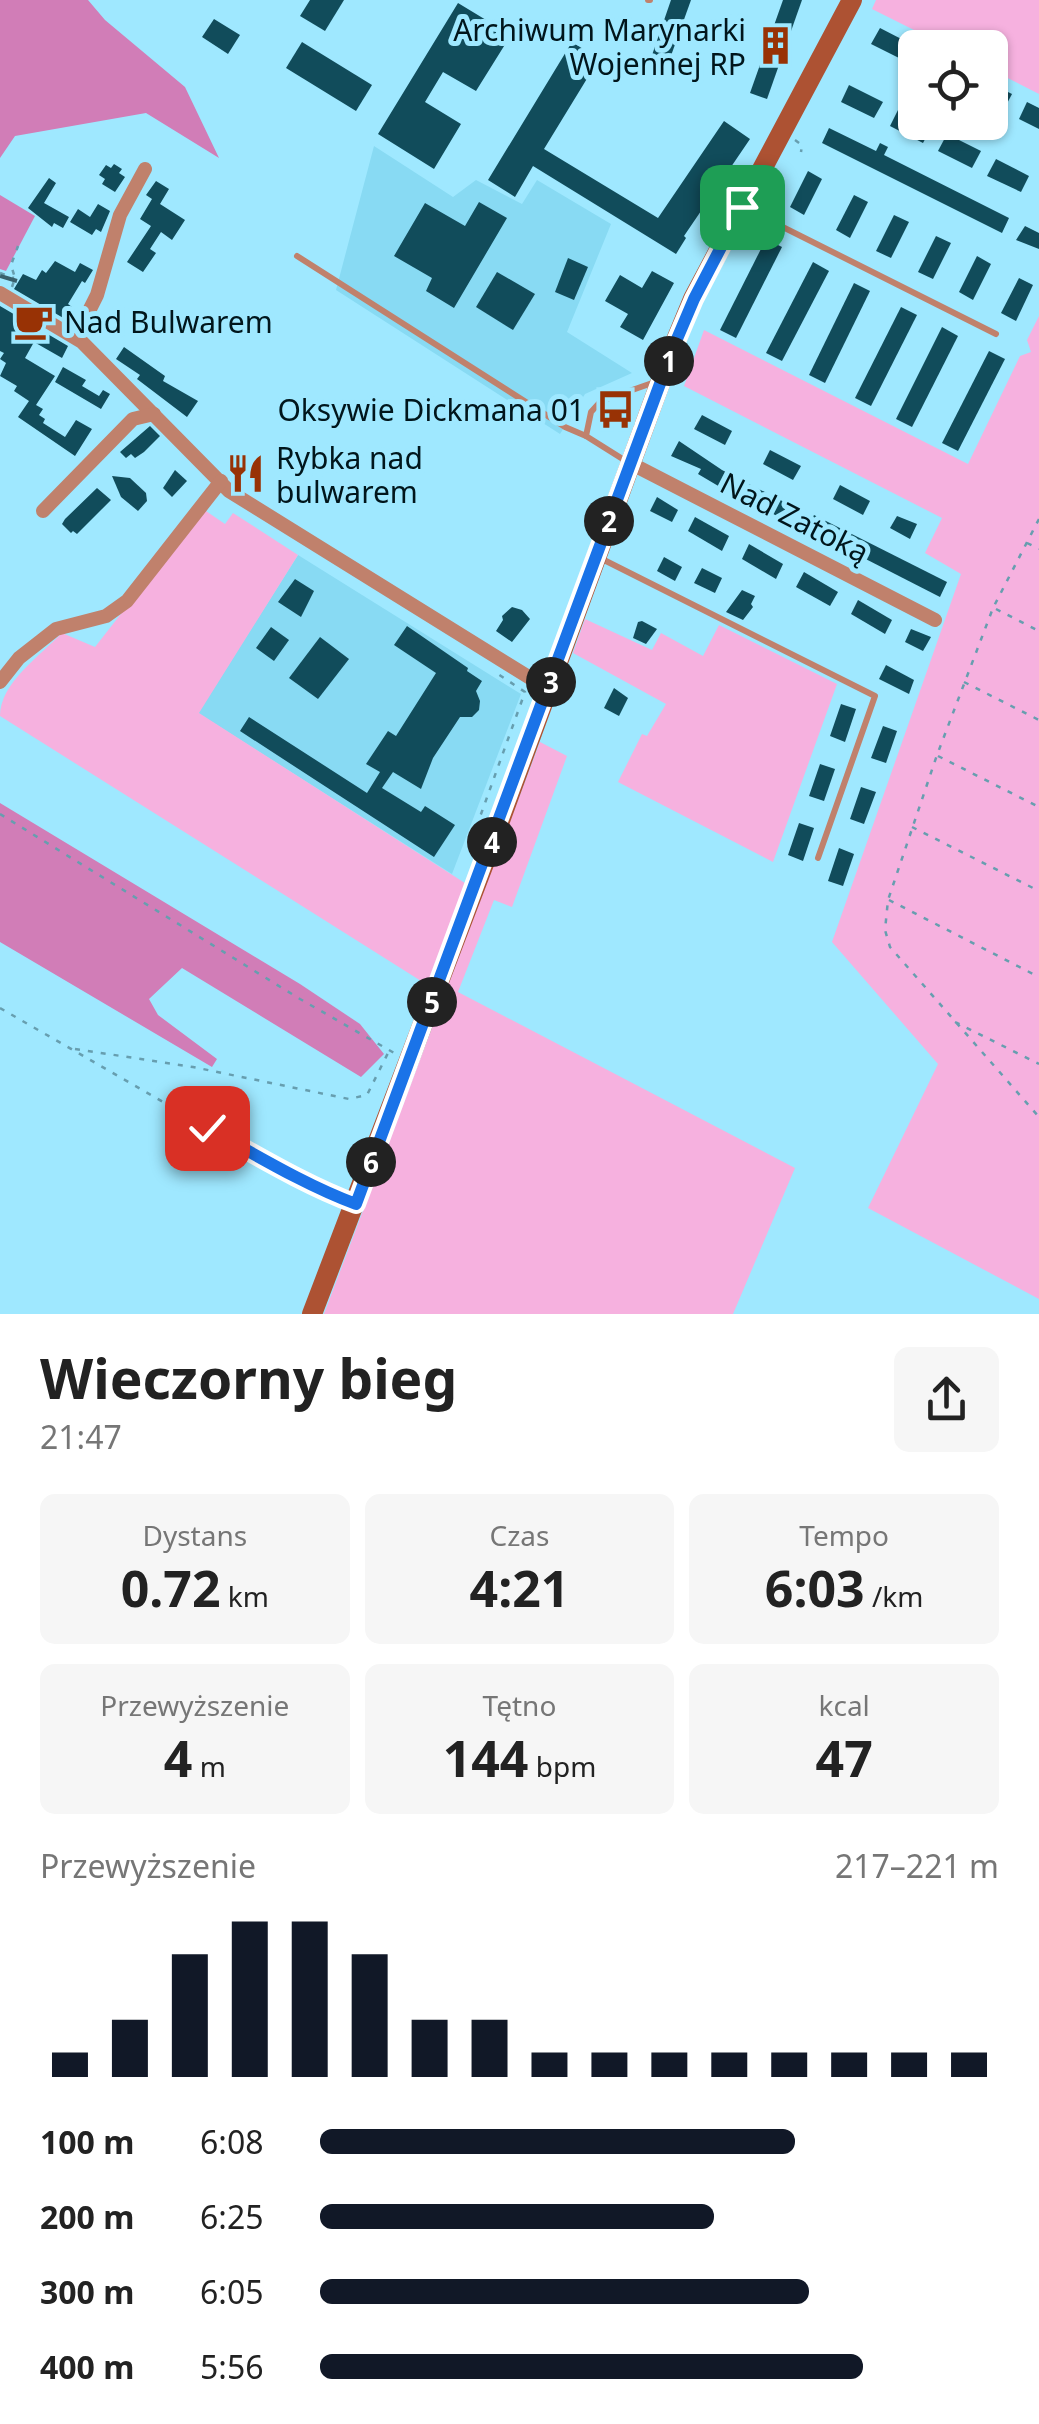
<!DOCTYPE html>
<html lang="pl">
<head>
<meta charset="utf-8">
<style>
  :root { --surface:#fff; --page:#f6f6f6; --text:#222; --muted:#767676; --accent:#111827 }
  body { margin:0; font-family:"Noto Sans",sans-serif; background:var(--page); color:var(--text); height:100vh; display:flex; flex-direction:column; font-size:38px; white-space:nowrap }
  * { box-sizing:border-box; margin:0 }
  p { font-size:32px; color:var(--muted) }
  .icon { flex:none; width:55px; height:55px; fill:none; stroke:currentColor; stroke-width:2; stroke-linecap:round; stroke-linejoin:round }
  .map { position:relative; height:1314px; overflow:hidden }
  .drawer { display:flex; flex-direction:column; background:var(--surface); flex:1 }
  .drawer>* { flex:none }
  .tools { position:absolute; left:898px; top:30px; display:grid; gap:20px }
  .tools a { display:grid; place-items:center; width:110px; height:110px; border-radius:15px; background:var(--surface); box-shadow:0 2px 8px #0004; font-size:50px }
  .pin { position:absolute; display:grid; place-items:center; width:85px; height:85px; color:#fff; margin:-42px; border-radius:20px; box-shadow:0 5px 15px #0006 }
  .km { position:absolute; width:50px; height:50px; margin:-25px; border-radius:50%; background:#222; color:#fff; font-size:28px; line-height:50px; text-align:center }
  .round { display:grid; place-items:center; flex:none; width:105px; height:105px; border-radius:15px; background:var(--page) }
  .head { display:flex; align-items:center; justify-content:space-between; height:170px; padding:0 40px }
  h1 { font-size:55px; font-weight:700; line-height:75px }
  .figures { display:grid; grid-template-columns:repeat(3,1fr); gap:15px; height:170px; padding:10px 40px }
  .figures div { display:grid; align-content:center; border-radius:15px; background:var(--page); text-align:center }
  .figures b { font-size:50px; font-weight:700 }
  .figures small { font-size:28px; font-weight:400 }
  .figures p { font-size:28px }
  .chart { height:280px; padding:20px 40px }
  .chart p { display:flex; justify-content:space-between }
  .chart svg { width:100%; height:180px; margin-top:10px; stroke:var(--accent); stroke-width:6 }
  ul { padding:0 40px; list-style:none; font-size:32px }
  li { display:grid; grid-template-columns:160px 120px 1fr; align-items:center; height:75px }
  li i { height:25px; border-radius:12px; background:var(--accent) }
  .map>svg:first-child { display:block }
  .built { fill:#88daf3 }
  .green { fill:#f6b1df }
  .forest { fill:#d17db7 }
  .building { fill:#114c5b }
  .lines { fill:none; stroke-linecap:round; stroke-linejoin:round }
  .path { stroke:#679eaf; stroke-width:2.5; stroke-dasharray:5 8; stroke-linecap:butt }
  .lane { stroke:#c0816c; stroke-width:6 }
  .street { stroke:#c0816c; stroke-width:14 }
  .secondary { stroke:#ad5233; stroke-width:20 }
  .rail { stroke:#39606c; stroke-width:4; stroke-dasharray:20 10; stroke-linecap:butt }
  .route-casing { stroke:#fff; stroke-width:20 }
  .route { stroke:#1a73e8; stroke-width:12 }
  .labels { text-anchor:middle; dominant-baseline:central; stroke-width:10; stroke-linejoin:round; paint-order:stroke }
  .poi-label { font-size:30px; fill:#01161c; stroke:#9fe8ff; text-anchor:end }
  .street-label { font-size:30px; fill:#01161c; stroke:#9fe8ff }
</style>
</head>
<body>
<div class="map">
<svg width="1039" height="1314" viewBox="0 0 1039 1314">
  <rect width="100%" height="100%" fill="#9fe8ff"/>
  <g class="built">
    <polygon points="374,146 453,197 476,180 522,204 537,180 611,224 567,332 632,373 585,394 560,434 336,290"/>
    <polygon points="298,555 521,694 452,874 198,713"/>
  </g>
  <g class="green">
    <polygon points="876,0 1039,0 1039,94 990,69 990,48 948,47 872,9"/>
    <polygon points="1039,316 1039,1299 868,1208 938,1064 832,942 961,574 925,553 942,518 684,386 704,330 968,464 1020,356 1031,352 1027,340"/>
    <path d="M203,509l22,15 8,-11 65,42 -99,158 269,172 -39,101 -429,-270c0,-33 40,-60 62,-83l33,14z"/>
    <polygon points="585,619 652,650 661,633 703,656 719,625 837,684 773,862 618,782 642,734 647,736 666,704 573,653"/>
    <polygon points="540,742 567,756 512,907 494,900 458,992 795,1168 733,1314 324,1314"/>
  </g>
  <g class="forest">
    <polygon points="0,0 88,0 105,20 185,87 219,158 146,113 15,136 0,158"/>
    <polygon points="0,195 35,216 6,271 0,269"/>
    <polygon points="0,803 300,984 360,1024 384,1054 361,1077 182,968 149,999 158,1015 217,1059 212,1067 0,942"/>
  </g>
  <g class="building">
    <polygon points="310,0 344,0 325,31 300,16"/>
    <polygon points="671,0 691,0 668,64 651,58"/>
    <polygon points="783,0 802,0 767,99 750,93"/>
    <polygon points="458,3 511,35 476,91 443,72 425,102 461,124 434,169 378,134"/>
    <polygon points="214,19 240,35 228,54 202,37"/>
    <polygon points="880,28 913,45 905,61 871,44"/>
    <polygon points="302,42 372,85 356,111 286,68"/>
    <polygon points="572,42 599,59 544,149 658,218 724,121 750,139 684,236 686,238 676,254 533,166 515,197 488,180"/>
    <polygon points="990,83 1012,94 1003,111 990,104"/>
    <polygon points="849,85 883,102 874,118 841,102"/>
    <polygon points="1027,102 1039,108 1039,129 1019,119"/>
    <polygon points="898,110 915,118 915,122 932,126 923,143 890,126"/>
    <polygon points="829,128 876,151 880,143 888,147 884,155 1009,218 1002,233 822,143"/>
    <polygon points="947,134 981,151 972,168 938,151"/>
    <polygon points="996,159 1029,176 1021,192 987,176"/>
    <polygon points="114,164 122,169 119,173 125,177 115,192 102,184 105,179 99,175 106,165 111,168"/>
    <polygon points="808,171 822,179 804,215 790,207"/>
    <polygon points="49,178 56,183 44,203 69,217 63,228 54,223 52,227 28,208"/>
    <polygon points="156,181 169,189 160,204 185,220 172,240 161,232 150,249 156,253 143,272 127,262 151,226 140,219 152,199 146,195"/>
    <polygon points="854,195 868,202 850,238 836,230"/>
    <polygon points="479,202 507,218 454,308 426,291 432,278 394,256 425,203 465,226"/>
    <polygon points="98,204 110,211 101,232 96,229 92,235 70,222 78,209 90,217"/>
    <polygon points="894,215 909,222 891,258 876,251"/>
    <polygon points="1025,226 1039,233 1039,249 1016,240"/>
    <polygon points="936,236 951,243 933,279 918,272"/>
    <polygon points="766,239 782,247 736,338 720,330"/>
    <polygon points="977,256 991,264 973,300 959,292"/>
    <polygon points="568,258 588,267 574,300 555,292"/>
    <polygon points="55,261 75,272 80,263 93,270 85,283 82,281 68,304 72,307 65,319 14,289 23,274 36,280 42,270 46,273"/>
    <polygon points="813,262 829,271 782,361 766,353"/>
    <polygon points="652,271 674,283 643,340 620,327 628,314 605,301 620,275 642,288"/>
    <polygon points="497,272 535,294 513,330 476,307"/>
    <polygon points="1019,278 1033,285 1016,321 1001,313"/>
    <polygon points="854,283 870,291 825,383 809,375"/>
    <polygon points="0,306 68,346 62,358 34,342 25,358 55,376 36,405 43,409 39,415 45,419 43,423 65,437 76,420 92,429 75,456 18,417 29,401 14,391 17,386 0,376 6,363 0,359 4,353 0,351"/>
    <polygon points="901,307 917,315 871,406 855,398"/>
    <polygon points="942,327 958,336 912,427 896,419"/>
    <polygon points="124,347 165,376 163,381 198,401 187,417 137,379 140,375 116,359"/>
    <polygon points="989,351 1005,359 958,451 942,443"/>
    <polygon points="63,367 86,380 82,386 99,396 103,390 110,394 101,409 55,382"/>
    <polygon points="702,415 732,431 725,445 694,429"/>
    <polygon points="150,426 160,436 144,452 135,458 131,454 126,458 120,452"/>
    <polygon points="679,441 722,470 788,504 781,518 720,487 698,474 701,469 671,456"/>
    <polygon points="770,450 801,466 793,480 763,464"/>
    <polygon points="175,470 187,481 172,497 163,488"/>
    <polygon points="112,476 130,478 146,493 147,501 138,511 121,497"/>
    <polygon points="840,485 870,501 863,515 833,499"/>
    <polygon points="97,488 111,500 77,534 73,531 71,533 62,524 65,519"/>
    <polygon points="657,497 678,510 672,522 650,511"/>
    <polygon points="814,515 947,582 940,597 807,529"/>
    <polygon points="897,516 917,524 910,539 890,528"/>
    <polygon points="695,517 729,536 722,551 688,531"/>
    <polygon points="749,544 783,564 776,579 742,559"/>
    <polygon points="664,557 682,567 675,581 657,571"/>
    <polygon points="702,568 722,578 715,593 694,583"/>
    <polygon points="804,572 838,592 830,606 796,587"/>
    <polygon points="295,579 314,591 301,617 278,602"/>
    <polygon points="742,590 755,596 751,604 753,607 743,620 726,612"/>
    <polygon points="858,600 892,620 885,634 851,614"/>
    <polygon points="512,607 522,610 530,619 512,642 496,631 503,620 502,616"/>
    <polygon points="642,621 657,629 646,644 633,638 638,622"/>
    <polygon points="407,626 468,668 467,671 482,681 476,691 480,701 479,710 472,717 460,717 433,758 421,789 393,772 382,788 421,812 425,806 455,825 434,857 240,731 249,717 367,793 380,772 366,764 388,731 396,736 436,673 394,645"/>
    <polygon points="271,627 289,640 274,661 256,648"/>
    <polygon points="911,629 931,637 923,651 905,642"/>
    <polygon points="320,637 349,659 318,699 289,678"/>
    <polygon points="886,665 914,680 909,694 879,679"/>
    <polygon points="614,688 628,698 619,716 604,708"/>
    <polygon points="841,704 856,709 845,742 830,736"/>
    <polygon points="883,726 897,731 886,763 871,758"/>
    <polygon points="820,764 835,769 824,801 809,796"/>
    <polygon points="861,787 876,792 864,824 850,819"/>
    <polygon points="799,823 814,828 803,861 788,855"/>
    <polygon points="839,848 854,854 843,886 828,881"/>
  </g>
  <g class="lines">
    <g class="path">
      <polyline points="795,140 802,145 801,152"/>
      <polyline points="0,273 14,278"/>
      <polyline points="12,287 15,278 11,265 18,246"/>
      <polyline points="1039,519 993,608 937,755 888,900 885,930 890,947 1039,1117"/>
      <polyline points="1027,543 1039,549"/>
      <polyline points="996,609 1039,631"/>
      <polyline points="964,682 1039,720"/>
      <polyline points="938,756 1039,807"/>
      <polyline points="0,814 300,999 396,1054"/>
      <polyline points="912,827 1039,891"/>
      <polyline points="472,839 525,692 495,672"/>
      <polyline points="889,900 1039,977"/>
      <polyline points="0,1008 302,1182 339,1195"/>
      <polyline points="955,1022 1039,1064"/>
      <polyline points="75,1049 193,1067 349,1099 367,1095 389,1051"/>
    </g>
    <g class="lane">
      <polyline points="648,0 650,0"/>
      <polyline points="747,209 996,334"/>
      <polyline points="297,256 565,427 586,436"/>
      <polyline points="629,463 586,436 591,412 601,401 655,382"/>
      <polyline points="598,557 875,696 818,858"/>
    </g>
    <g class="street">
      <polyline points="0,293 82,342 229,491 548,689"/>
      <polyline points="76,337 97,295 120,215 145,169"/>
      <polyline points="630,463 935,620"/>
      <polyline points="43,511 133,419 154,414"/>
      <polyline points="0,682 19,658 56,629 106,616 127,601 221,481"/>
    </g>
    <polyline class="secondary" points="312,1314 490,848 674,345 693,299 852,0"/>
    <polyline class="rail" points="0,276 17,281"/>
  </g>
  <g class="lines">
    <defs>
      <path id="route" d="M207,1128c49,27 98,57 149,76l318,-858 20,-47 48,-92"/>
    </defs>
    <use href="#route" class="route-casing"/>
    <use href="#route" class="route"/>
  </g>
  <defs>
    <symbol id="building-bare" viewBox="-9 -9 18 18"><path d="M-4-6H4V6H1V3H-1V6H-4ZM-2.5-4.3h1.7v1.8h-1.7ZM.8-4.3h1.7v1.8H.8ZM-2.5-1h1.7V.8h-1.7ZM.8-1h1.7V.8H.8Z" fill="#983205" stroke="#9fe8ff" stroke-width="2.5" paint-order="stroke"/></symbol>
    <symbol id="cafe-bare" viewBox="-9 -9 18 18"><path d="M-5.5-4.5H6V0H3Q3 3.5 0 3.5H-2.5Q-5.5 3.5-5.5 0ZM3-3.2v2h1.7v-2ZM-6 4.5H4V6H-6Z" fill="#983205" stroke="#9fe8ff" stroke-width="2.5" paint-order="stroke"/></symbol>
    <symbol id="bus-bare" viewBox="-9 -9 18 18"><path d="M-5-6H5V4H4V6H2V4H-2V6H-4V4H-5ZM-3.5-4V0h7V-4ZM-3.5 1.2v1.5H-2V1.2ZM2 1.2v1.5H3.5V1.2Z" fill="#983205" stroke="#9fe8ff" stroke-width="2.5" paint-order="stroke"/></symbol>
    <symbol id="restaurant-bare" viewBox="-9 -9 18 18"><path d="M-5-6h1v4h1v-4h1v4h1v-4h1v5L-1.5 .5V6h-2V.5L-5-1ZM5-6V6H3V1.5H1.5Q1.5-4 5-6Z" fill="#983205" stroke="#9fe8ff" stroke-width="2.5" paint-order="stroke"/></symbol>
  </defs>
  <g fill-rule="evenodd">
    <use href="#building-bare" x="748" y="18" width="55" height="55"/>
    <use href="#cafe-bare" x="6" y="294" width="55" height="55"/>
    <use href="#bus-bare" x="588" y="382" width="55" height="55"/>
    <use href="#restaurant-bare" x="218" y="446" width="55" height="55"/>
  </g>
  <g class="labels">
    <g class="poi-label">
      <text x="746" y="29">Archiwum Marynarki<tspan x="746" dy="34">Wojennej RP</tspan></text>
      <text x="64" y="321" text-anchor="start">Nad Bulwarem</text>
      <text x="585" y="409">Oksywie Dickmana 01</text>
      <text x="276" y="457" text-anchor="start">Rybka nad<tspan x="276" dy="34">bulwarem</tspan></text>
    </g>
    <g class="street-label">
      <text transform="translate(795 517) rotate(27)">Nad Zatoką</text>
    </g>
  </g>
</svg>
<div class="tools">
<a><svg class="icon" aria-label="locate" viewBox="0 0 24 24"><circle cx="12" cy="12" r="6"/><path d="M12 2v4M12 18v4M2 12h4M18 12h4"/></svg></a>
</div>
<div class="pin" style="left:742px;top:207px;background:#1e9e55"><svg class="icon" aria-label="arrive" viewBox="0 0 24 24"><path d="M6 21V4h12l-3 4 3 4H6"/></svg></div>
<div class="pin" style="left:207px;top:1128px;background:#d93025"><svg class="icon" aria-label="check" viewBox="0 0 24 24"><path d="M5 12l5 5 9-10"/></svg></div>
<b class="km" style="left:669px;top:361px">1</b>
<b class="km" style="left:609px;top:521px">2</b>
<b class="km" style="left:551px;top:682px">3</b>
<b class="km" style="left:492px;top:842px">4</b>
<b class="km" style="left:432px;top:1002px">5</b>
<b class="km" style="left:371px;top:1162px">6</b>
</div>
<section class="drawer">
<div class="head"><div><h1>Wieczorny bieg</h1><p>21:47</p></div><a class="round"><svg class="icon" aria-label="share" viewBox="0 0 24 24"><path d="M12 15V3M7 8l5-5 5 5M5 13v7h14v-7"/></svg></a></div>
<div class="figures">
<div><p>Dystans</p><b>0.72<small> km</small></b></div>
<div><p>Czas</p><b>4:21</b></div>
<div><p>Tempo</p><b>6:03<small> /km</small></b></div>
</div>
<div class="figures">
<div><p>Przewyższenie</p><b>4<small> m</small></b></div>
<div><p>Tętno</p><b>144<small> bpm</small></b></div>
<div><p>kcal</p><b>47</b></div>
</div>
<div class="chart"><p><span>Przewyższenie</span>217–221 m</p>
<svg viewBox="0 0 160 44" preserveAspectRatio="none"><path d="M5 44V38M15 44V30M25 44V14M35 44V6M45 44V6M55 44V14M65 44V30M75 44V30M85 44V38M95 44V38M105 44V38M115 44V38M125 44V38M135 44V38M145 44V38M155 44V38"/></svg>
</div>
<ul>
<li><b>100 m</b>6:08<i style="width:70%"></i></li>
<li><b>200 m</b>6:25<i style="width:58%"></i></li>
<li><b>300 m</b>6:05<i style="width:72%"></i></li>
<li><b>400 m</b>5:56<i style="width:80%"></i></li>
</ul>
</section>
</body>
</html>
